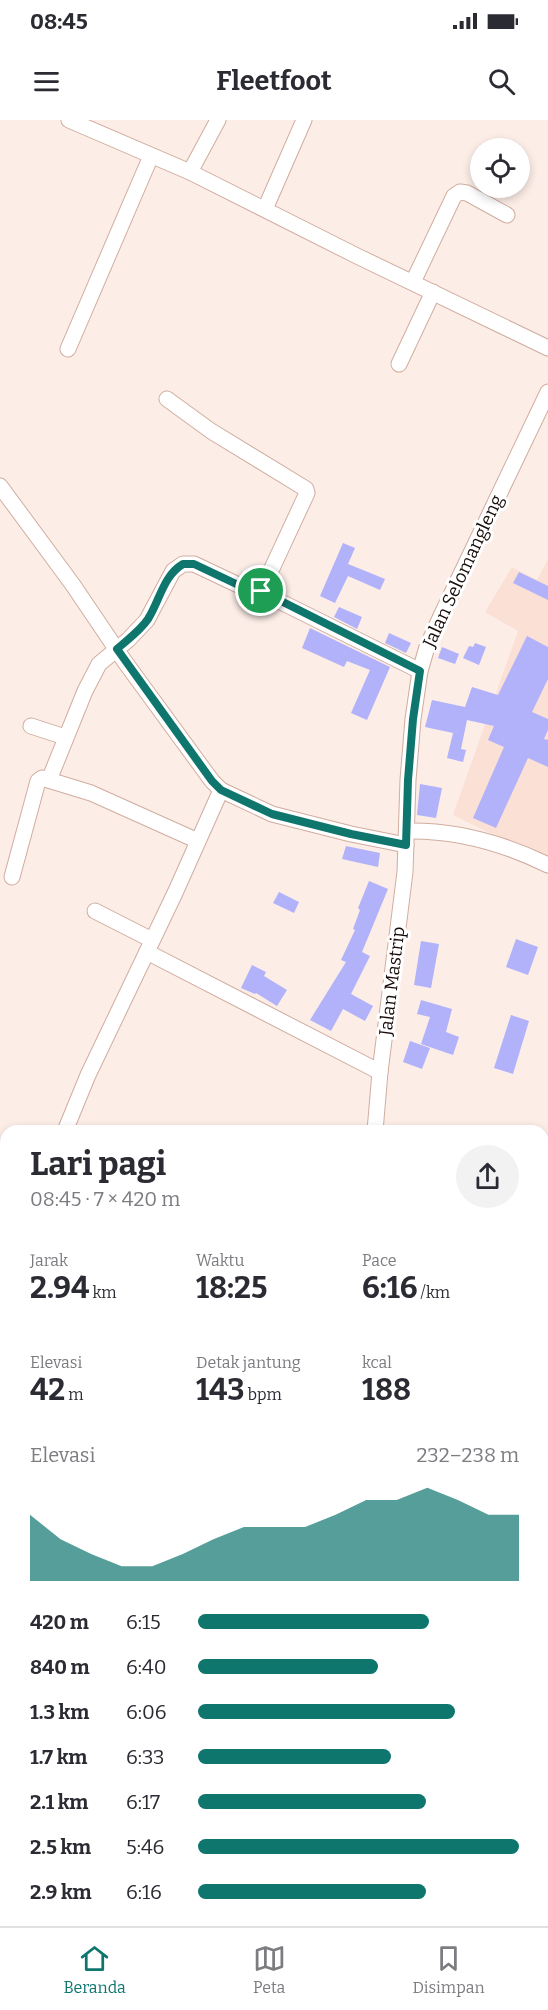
<!DOCTYPE html>
<html lang="id">
<head>
<meta charset="utf-8">
<style>
  :root { --surface:#fff; --page:#f2f2f3; --text:#2b2b33; --muted:#7c7c81; --line:#e1e1e2; --accent:#0f766e }
  body { margin:0; font-family:Bitter,serif; background:var(--page); color:var(--text); height:100vh; display:flex; flex-direction:column; font-size:22px; white-space:nowrap }
  * { box-sizing:border-box; margin:0 }
  p { font-size:20px; color:var(--muted) }
  .icon { flex:none; width:33px; height:33px; fill:none; stroke:currentColor; stroke-width:2; stroke-linecap:round; stroke-linejoin:round }
  .map { position:relative; flex:1; overflow:hidden }
  .sheet { position:absolute; left:0px; top:1005px; width:549px; height:801px; display:flex; flex-direction:column; background:var(--surface); border-radius:18px 18px 0 0; box-shadow:0 3px 9px #0003 }
  .sheet>* { flex:none }
  .controls { position:absolute; left:470px; top:18px; display:grid; gap:12px }
  .controls a { display:grid; place-items:center; width:60px; height:60px; border-radius:50%; background:var(--surface); box-shadow:0 3px 9px #0003; font-size:30px }
  .pin { position:absolute; display:grid; place-items:center; width:51px; height:51px; color:#fff; margin:-26px; border:3px solid #fff; border-radius:50%; box-shadow:0 2px 6px #0007 }
  .round { display:grid; place-items:center; flex:none; width:63px; height:63px; border-radius:32px; background:var(--page) }
  .overview { display:flex; align-items:center; justify-content:space-between; height:102px; padding:0 30px }
  h1 { font-size:33px; font-weight:700; line-height:45px }
  .stats { display:grid; grid-template-columns:repeat(3,1fr); gap:9px; height:102px; padding:6px 30px }
  .stats div { display:grid; align-content:center }
  .stats b { font-size:30px; font-weight:700 }
  .stats small { font-size:16px; font-weight:400 }
  .stats p { font-size:16px }
  .chart { height:168px; padding:12px 30px }
  .chart p { display:flex; justify-content:space-between }
  .chart svg { width:100%; height:108px; margin-top:6px; fill:var(--accent); opacity:.7 }
  ul { padding:0 30px; list-style:none; font-size:20px }
  li { display:grid; grid-template-columns:96px 72px 1fr; align-items:center; height:45px }
  li i { height:15px; border-radius:8px; background:var(--accent) }
  .status { display:flex; justify-content:space-between; align-items:center; height:42px; padding:0 30px; background:var(--surface); direction:ltr }
  .status svg { height:16px; fill:currentColor }
  header { display:flex; justify-content:space-between; align-items:center; height:78px; padding:0 30px; background:var(--surface); font-size:27px; font-weight:700 }
  .dock { display:flex; justify-content:space-around; align-items:center; height:84px; border-top:2px solid var(--line); background:var(--surface); font-size:16px; color:var(--muted) }
  .dock a { display:grid; justify-items:center; gap:3px }
  .dock .current { color:var(--accent) }
  .map>svg:first-child { display:block }
  .built { fill:#fbe0d5 }
  .lines { fill:none; stroke-linecap:round; stroke-linejoin:round }
  .river { stroke:#6fdce8; stroke-width:27 }
  .building { fill:#b1b2fa }
  .minor-casing { stroke:#d0ad9f; stroke-width:17 }
  .minor { stroke:#fff; stroke-width:15 }
  .route-casing { stroke:#fff; stroke-width:12 }
  .route { stroke:#0f766e; stroke-width:8 }
  .labels { text-anchor:middle; dominant-baseline:central; stroke-width:6; stroke-linejoin:round; paint-order:stroke }
  .street-label { font-size:18px; fill:#180c08; stroke:#fff }
</style>
</head>
<body>
<div class="status"><b>08:45</b><svg viewBox="0 0 49 12"><path d="M0 12V9h3v3zM5 12V6h3v6zM10 12V3h3v9zM15 12V0h3v12zM26 1h20v11H26zM47 4h2v5h-2z"/></svg></div>
<header><svg class="icon" aria-label="menu" viewBox="0 0 24 24"><path d="M4 6h16M4 12h16M4 18h16"/></svg>Fleetfoot<svg class="icon" aria-label="search" viewBox="0 0 24 24"><circle cx="10" cy="10" r="6"/><path d="M15 15l6 6"/></svg></header>
<div class="map">
<svg width="548" height="1806" viewBox="0 0 548 1806">
  <rect width="100%" height="100%" fill="#fcede7"/>
  <polygon class="built" points="548,439 548,742 453,695 518,511 485,492 512,447 537,460"/>
  <g class="lines">
    <g class="river">
      <polyline points="0,1234 6,1236"/>
      <polyline points="0,1373 6,1373"/>
    </g>
  </g>
  <g class="building">
    <polygon points="343,423 355,428 348,444 385,459 380,470 348,456 335,483 320,476"/>
    <polygon points="519,452 548,466 548,480 513,463"/>
    <polygon points="339,487 362,497 357,509 334,497"/>
    <polygon points="310,508 390,547 367,600 351,593 370,550 347,541 344,547 302,528"/>
    <polygon points="389,513 411,523 406,533 385,523"/>
    <polygon points="527,516 548,527 548,559 532,592 548,599 548,610 544,619 548,620 548,647 528,638 496,708 473,698 504,627 488,620 494,606 467,600 461,629 466,630 463,642 447,638 453,613 425,607 432,580 465,587 472,567 498,575"/>
    <polygon points="475,523 486,527 479,545 463,538 469,526 473,527"/>
    <polygon points="442,527 459,534 455,544 438,538"/>
    <polygon points="420,664 442,668 436,698 417,695"/>
    <polygon points="346,726 380,733 378,747 342,739"/>
    <polygon points="369,761 388,769 362,832 370,836 351,874 373,886 365,901 343,889 331,911 310,900 346,842 341,840 355,810 353,809 360,790 358,788"/>
    <polygon points="279,772 299,782 294,793 273,783"/>
    <polygon points="516,819 538,827 528,855 506,847"/>
    <polygon points="421,821 439,824 431,868 414,865"/>
    <polygon points="252,845 266,852 264,856 287,870 277,886 256,873 255,874 241,868"/>
    <polygon points="421,880 452,889 446,912 459,917 453,935 421,924 430,897 417,894"/>
    <polygon points="511,895 529,901 513,954 494,948"/>
    <polygon points="410,921 430,928 422,949 403,942"/>
  </g>
  <g class="lines">
    <defs>
      <g id="minor">
        <polyline points="69,0 190,52 357,136 548,228"/>
        <polyline points="190,52 218,0"/>
        <polyline points="265,89 304,0"/>
        <polyline points="413,162 454,76 460,72 467,73 507,95"/>
        <polyline points="68,229 151,36"/>
        <polyline points="399,244 433,172"/>
        <polyline points="0,366 73,465 125,542 212,661 221,670 272,694 351,714 406,725"/>
        <polyline points="261,472 420,551"/>
        <polyline points="31,606 65,617"/>
        <polyline points="49,660 85,571 99,544 128,520 147,500 173,451 183,444 194,444 251,471 261,472 307,373 306,369 211,311 167,279"/>
        <path d="M407,711c51,-1 96,12 141,34"/>
        <polyline points="12,757 38,661 42,658 91,673 198,721"/>
        <polyline points="95,791 152,820"/>
        <polyline points="147,832 380,952"/>
        <polyline points="65,1011 88,955 175,773 221,670"/>
        <polyline points="375,1011 380,952 405,752 408,660 413,599 420,551 427,527 440,498 548,272"/>
        <polyline points="0,1166 6,1152"/>
        <polyline points="543,1491 548,1494"/>
        <polyline points="543,1603 548,1607"/>
        <polyline points="0,1606 6,1608"/>
        <polyline points="543,1716 548,1720"/>
        <polyline points="543,1796 548,1786"/>
        <polyline points="120,1800 133,1806"/>
        <polyline points="379,1800 394,1806"/>
        <polyline points="51,1806 54,1800"/>
        <polyline points="228,1806 231,1800"/>
        <polyline points="412,1806 416,1800"/>
      </g>
    </defs>
    <use href="#minor" class="minor-casing"/>
    <use href="#minor" class="minor"/>
  </g>
  <g class="lines">
    <defs>
      <path id="route" d="M183,444h11l57,27h10l18,9 141,71 -7,48 -5,61 -2,65 -55,-11 -79,-20 -51,-24 -9,-9 -95,-132c10,-9 23,-18 31,-30 12,-19 15,-43 35,-55z"/>
    </defs>
    <use href="#route" class="route-casing"/>
    <use href="#route" class="route"/>
  </g>
  <g class="labels">
    <g class="street-label">
      <text transform="translate(463 451) rotate(-65)">Jalan Selomangleng</text>
      <text transform="translate(392 861) rotate(-83)">Jalan Mastrip</text>
    </g>
  </g>
</svg>
<div class="controls">
<a><svg class="icon" aria-label="locate" viewBox="0 0 24 24"><circle cx="12" cy="12" r="6"/><path d="M12 2v4M12 18v4M2 12h4M18 12h4"/></svg></a>
</div>
<div class="pin" style="left:261px;top:471px;background:#1e9e55"><svg class="icon" aria-label="arrive" viewBox="0 0 24 24"><path d="M6 21V4h12l-3 4 3 4H6"/></svg></div>
<section class="sheet">
<div class="overview"><div><h1>Lari pagi</h1><p>08:45 · 7 × 420 m</p></div><a class="round"><svg class="icon" aria-label="share" viewBox="0 0 24 24"><path d="M12 15V3M7 8l5-5 5 5M5 13v7h14v-7"/></svg></a></div>
<div class="stats">
<div><p>Jarak</p><b>2.94<small> km</small></b></div>
<div><p>Waktu</p><b>18:25</b></div>
<div><p>Pace</p><b>6:16<small> /km</small></b></div>
</div>
<div class="stats">
<div><p>Elevasi</p><b>42<small> m</small></b></div>
<div><p>Detak jantung</p><b>143<small> bpm</small></b></div>
<div><p>kcal</p><b>188</b></div>
</div>
<div class="chart"><p><span>Elevasi</span>232–238 m</p>
<svg viewBox="0 0 160 44" preserveAspectRatio="none"><path d="M0 44V17L10 27L20 33L30 38L40 38L50 33L60 27L70 22L80 22L90 22L100 17L110 11L120 11L130 6L140 11L150 17L160 17V44z"/></svg>
</div>
<ul>
<li><b>420 m</b>6:15<i style="width:72%"></i></li>
<li><b>840 m</b>6:40<i style="width:56%"></i></li>
<li><b>1.3 km</b>6:06<i style="width:80%"></i></li>
<li><b>1.7 km</b>6:33<i style="width:60%"></i></li>
<li><b>2.1 km</b>6:17<i style="width:71%"></i></li>
<li><b>2.5 km</b>5:46<i style="width:100%"></i></li>
<li><b>2.9 km</b>6:16<i style="width:71%"></i></li>
</ul>
</section>
</div>
<nav class="dock">
<a class="current"><svg class="icon" aria-label="home" viewBox="0 0 24 24"><path d="M3 11l9-7 9 7M6 9v11h12V9"/></svg>Beranda</a>
<a><svg class="icon" aria-label="map" viewBox="0 0 24 24"><path d="M3 6l6-2 6 2 6-2v14l-6 2-6-2-6 2zM9 4v14M15 6v14"/></svg>Peta</a>
<a><svg class="icon" aria-label="saved" viewBox="0 0 24 24"><path d="M7 4h10v16l-5-4-5 4z"/></svg>Disimpan</a>
</nav>
</body>
</html>
